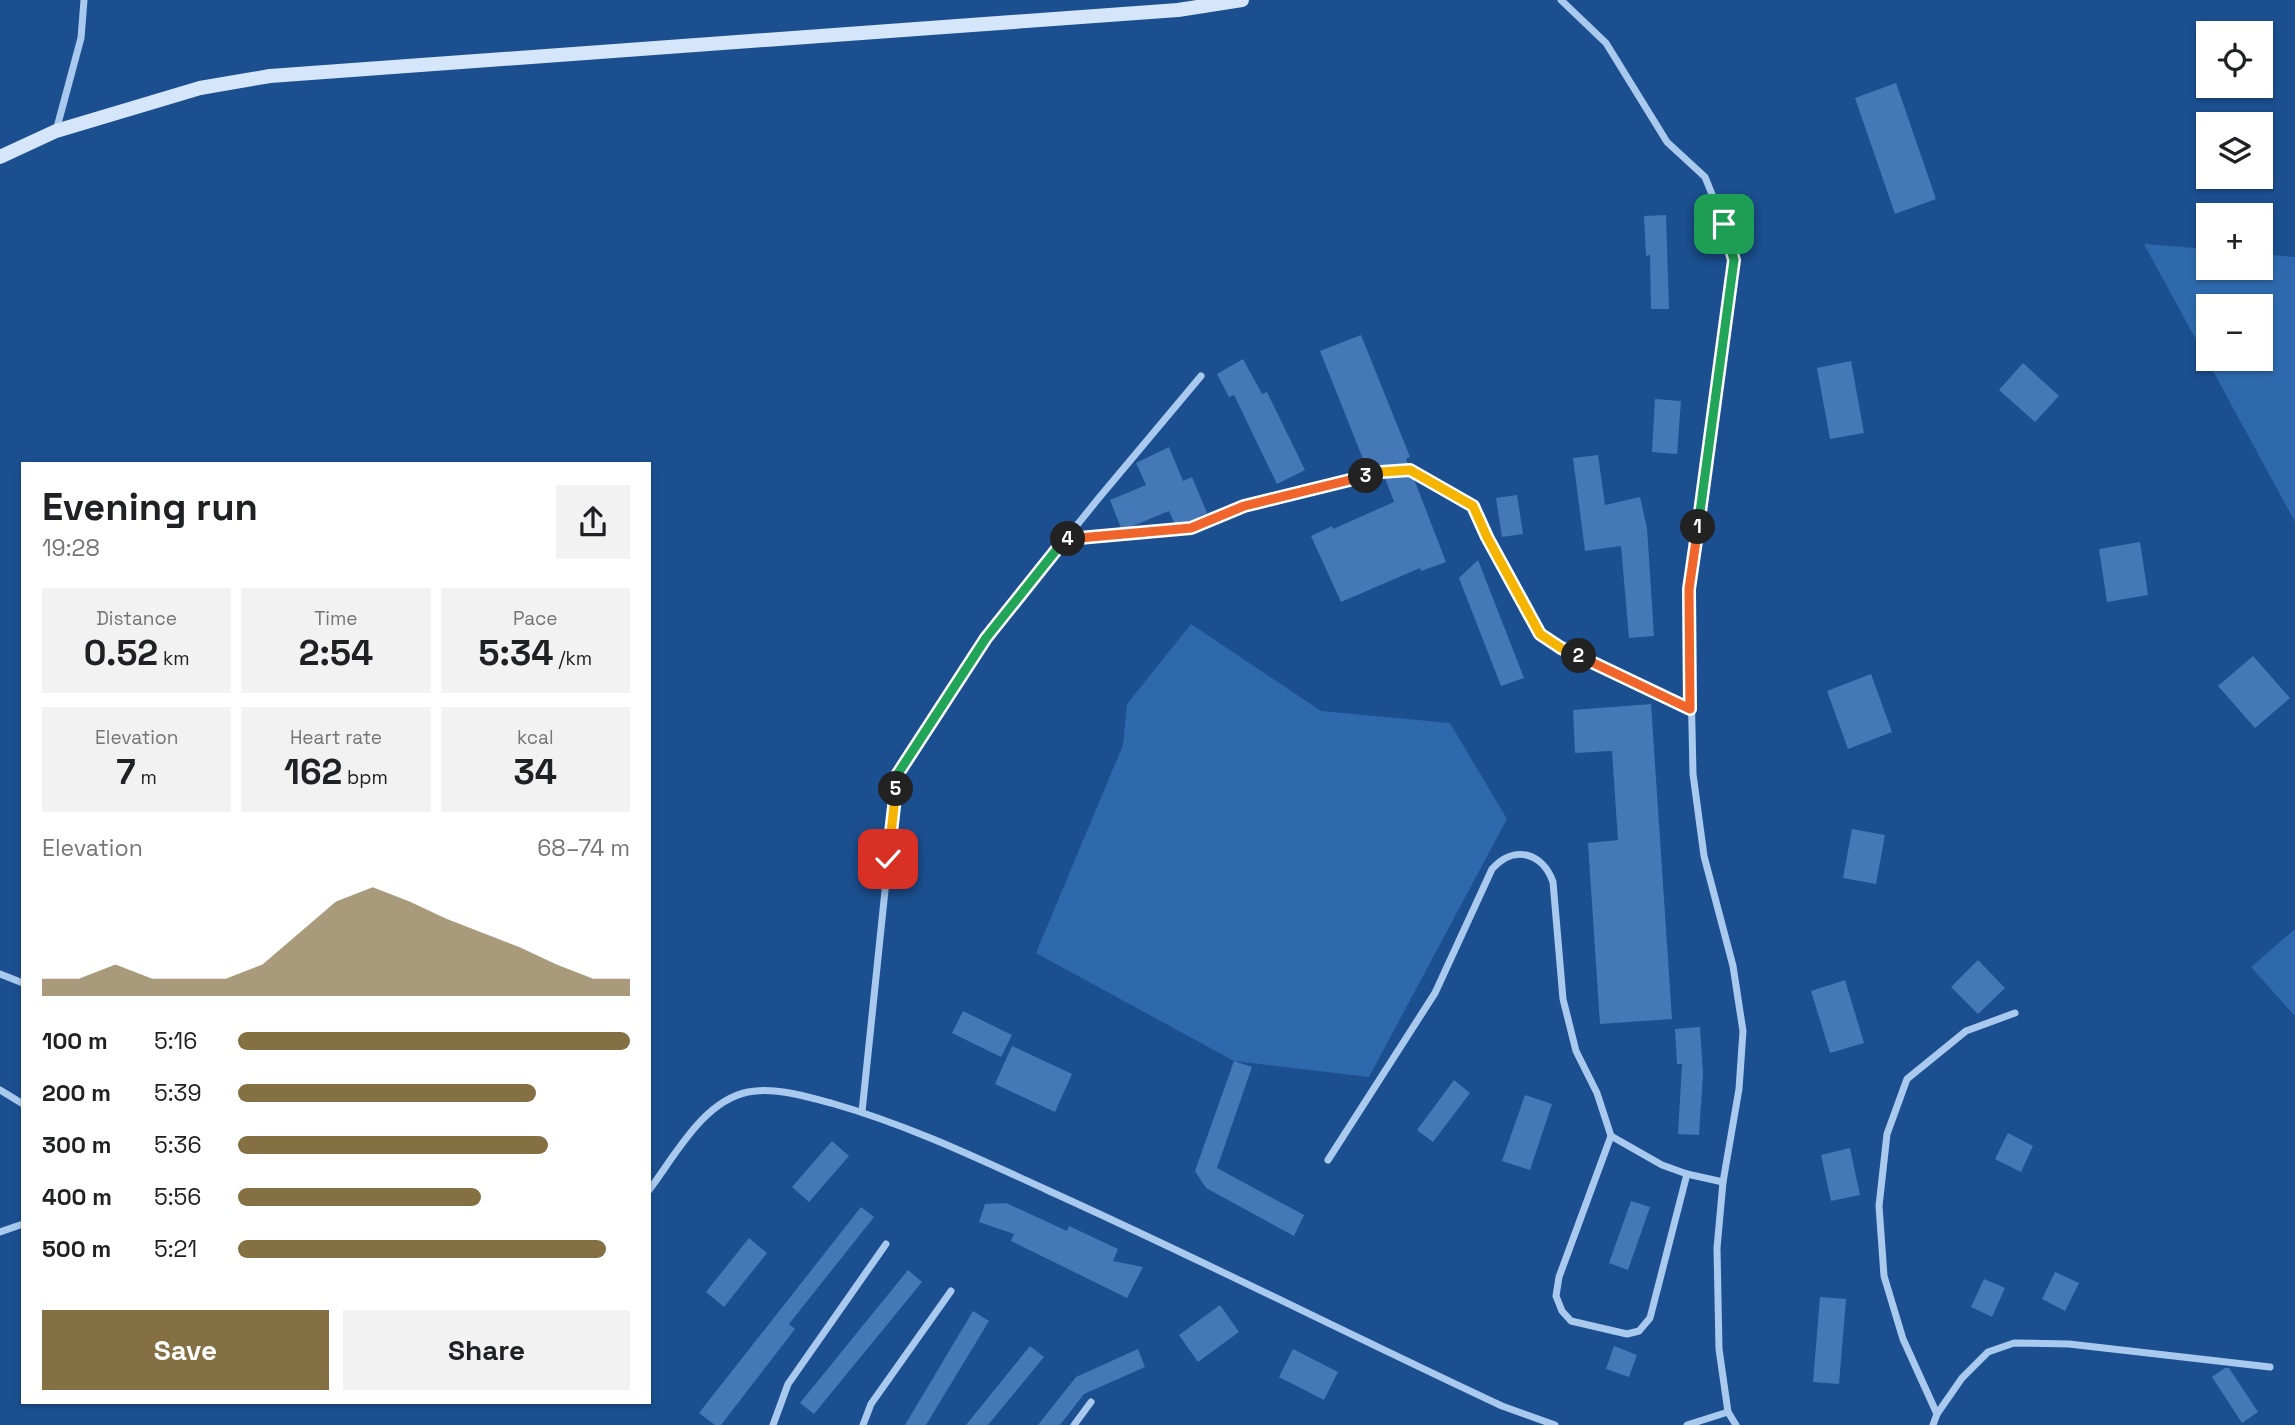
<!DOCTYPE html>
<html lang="en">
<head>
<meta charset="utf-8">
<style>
  :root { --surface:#fff; --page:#f2f2f2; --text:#202124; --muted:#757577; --accent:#847042 }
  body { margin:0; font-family:"Space Grotesk",sans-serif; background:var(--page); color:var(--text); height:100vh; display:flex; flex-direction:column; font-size:26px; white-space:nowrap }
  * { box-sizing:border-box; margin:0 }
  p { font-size:23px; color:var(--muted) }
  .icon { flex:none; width:38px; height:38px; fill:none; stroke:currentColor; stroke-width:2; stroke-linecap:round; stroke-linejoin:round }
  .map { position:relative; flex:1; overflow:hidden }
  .sheet { position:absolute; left:21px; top:462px; width:630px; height:942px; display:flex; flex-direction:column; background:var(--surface); border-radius:0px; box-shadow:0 2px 5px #0004 }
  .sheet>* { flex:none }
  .fabs { position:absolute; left:2196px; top:21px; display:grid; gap:14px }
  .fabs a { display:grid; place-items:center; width:77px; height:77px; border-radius:0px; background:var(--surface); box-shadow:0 2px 5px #0004; font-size:35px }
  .pin { position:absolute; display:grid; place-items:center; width:60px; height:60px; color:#fff; margin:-30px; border-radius:14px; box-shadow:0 4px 10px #0006 }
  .km { position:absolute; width:35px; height:35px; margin:-18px; border-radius:50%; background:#222; color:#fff; font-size:19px; line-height:35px; text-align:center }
  .round { display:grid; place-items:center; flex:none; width:74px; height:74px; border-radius:0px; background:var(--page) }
  .headline { display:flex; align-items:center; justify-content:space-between; height:119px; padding:0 21px }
  h1 { font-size:38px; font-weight:800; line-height:52px }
  .figures { display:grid; grid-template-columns:repeat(3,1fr); gap:10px; height:119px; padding:7px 21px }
  .figures div { display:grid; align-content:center; border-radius:0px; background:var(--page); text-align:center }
  .figures b { font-size:35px; font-weight:800 }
  .figures small { font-size:19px; font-weight:400 }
  .figures p { font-size:19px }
  .chart { height:196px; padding:14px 21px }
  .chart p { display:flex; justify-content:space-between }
  .chart svg { width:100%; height:126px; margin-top:7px; fill:var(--accent); opacity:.7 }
  .primary-button { display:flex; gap:14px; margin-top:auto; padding:14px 21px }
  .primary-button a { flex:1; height:80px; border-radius:0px; background:var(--accent); color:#fff; font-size:28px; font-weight:800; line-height:80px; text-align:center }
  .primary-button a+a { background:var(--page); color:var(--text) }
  ul { padding:0 21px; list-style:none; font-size:23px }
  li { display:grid; grid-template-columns:112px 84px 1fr; align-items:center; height:52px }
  li i { height:18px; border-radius:9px; background:var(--accent) }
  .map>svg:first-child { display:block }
  .green { fill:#2e69ad; fill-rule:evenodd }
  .building { fill:#4478b7 }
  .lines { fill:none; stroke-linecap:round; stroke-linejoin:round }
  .minor { stroke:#a9c9ee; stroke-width:7 }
  .secondary { stroke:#d6e6fa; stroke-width:14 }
  .split-1-casing { stroke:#fff; stroke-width:14 }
  .split-2-casing { stroke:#fff; stroke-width:14 }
  .split-3-casing { stroke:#fff; stroke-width:14 }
  .split-4-casing { stroke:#fff; stroke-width:14 }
  .split-5-casing { stroke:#fff; stroke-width:14 }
  .split-6-casing { stroke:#fff; stroke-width:14 }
  .split-1 { stroke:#22a559; stroke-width:9 }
  .split-2 { stroke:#f0652b; stroke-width:9 }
  .split-3 { stroke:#f5b400; stroke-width:9 }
  .split-4 { stroke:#f0652b; stroke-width:9 }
  .split-5 { stroke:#22a559; stroke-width:9 }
  .split-6 { stroke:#f5b400; stroke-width:9 }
</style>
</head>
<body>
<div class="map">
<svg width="2295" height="1425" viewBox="0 0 2295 1425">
  <rect width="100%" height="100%" fill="#1b4f8f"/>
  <g class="green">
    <path d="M2144,244l64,5v19h53v-14l34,3v265zM2208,306h53v53h-53z"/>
    <polygon points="1191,624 1321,711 1450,723 1507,819 1369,1077 1234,1061 1036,953 1123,745 1127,704"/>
    <polygon points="2295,929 2295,1016 2251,967"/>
  </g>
  <g class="building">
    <polygon points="1896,83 1936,199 1895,214 1855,98"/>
    <polygon points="1666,215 1669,309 1651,309 1650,255 1646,256 1644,216"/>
    <polygon points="1361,335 1410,457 1406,459 1408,464 1367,469 1320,351"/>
    <polygon points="1243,359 1262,394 1267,392 1305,470 1277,484 1234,395 1229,397 1217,374"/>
    <polygon points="1851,361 1864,433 1830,439 1817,368"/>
    <polygon points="2023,363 2059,396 2035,422 1999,390"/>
    <polygon points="1655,399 1681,401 1677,454 1652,452"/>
    <polygon points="1169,447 1183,481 1192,477 1207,513 1183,524 1175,524 1169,511 1128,528 1121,528 1110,500 1146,485 1136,463"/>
    <polygon points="1598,455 1605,505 1640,497 1647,528 1654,636 1629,638 1621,546 1585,551 1573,458"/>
    <polygon points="1409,476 1414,479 1446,562 1421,571 1420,568 1341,602 1311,536 1332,526 1333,529 1394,502 1385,478"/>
    <polygon points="1517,495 1523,534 1502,537 1496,498"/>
    <polygon points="2140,542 2148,595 2107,602 2099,549"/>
    <polygon points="1478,560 1524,678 1501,686 1459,578"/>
    <polygon points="2253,656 2290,698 2255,728 2218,686"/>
    <polygon points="1871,674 1892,732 1848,749 1827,691"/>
    <polygon points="1651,704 1672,1019 1600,1024 1588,843 1618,840 1612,751 1575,753 1573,710"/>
    <polygon points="1852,829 1885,835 1876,884 1843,878"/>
    <polygon points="1978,960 2005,988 1978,1014 1951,987"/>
    <polygon points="1845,980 1864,1043 1830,1053 1811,991"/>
    <polygon points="963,1011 1012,1035 1001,1057 952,1033"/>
    <polygon points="1700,1027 1703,1074 1699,1135 1678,1134 1682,1064 1677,1064 1675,1029"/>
    <polygon points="1012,1046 1072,1074 1055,1112 995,1084"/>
    <polygon points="1234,1061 1252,1067 1217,1168 1304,1215 1294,1236 1206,1188 1195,1171"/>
    <polygon points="1454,1080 1470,1093 1433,1142 1417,1130"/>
    <polygon points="1525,1095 1552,1104 1530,1170 1502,1161"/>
    <polygon points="2008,1133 2033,1146 2021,1172 1995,1159"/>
    <polygon points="832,1141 849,1156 809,1202 792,1187"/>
    <polygon points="1850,1148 1860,1195 1831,1201 1821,1155"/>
    <polygon points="1631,1201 1650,1207 1628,1270 1609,1263"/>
    <polygon points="1006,1203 1067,1231 1069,1226 1118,1249 1113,1261 1143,1267 1127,1298 1011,1241 1014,1234 979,1222 985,1204"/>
    <polygon points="861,1207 874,1217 789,1324 795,1329 721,1425 715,1425 699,1413"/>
    <polygon points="749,1238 767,1253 724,1307 706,1292"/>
    <polygon points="908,1270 922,1282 814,1414 800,1403"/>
    <polygon points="2055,1272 2079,1283 2065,1311 2042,1299"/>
    <polygon points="1984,1279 2005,1288 1992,1317 1971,1307"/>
    <polygon points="1820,1297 1846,1299 1839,1384 1813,1382"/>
    <polygon points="1220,1305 1239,1332 1198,1362 1179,1335"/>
    <polygon points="973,1311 989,1321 926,1425 905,1425"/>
    <polygon points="1030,1346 1044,1357 988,1425 966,1425"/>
    <polygon points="1614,1346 1637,1355 1629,1377 1606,1369"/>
    <polygon points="1138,1349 1145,1367 1084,1394 1060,1425 1038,1425 1076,1377"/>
    <polygon points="1293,1349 1338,1372 1324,1400 1279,1377"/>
    <polygon points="2225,1368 2229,1368 2258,1412 2242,1423 2212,1377"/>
  </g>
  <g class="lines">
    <g class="minor">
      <polyline points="1561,0 1606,43 1667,142 1705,177 1724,224 1734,260 1689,589 1693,774 1704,856 1733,966 1743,1031 1739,1089 1723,1182 1717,1248 1719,1349 1728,1412 1736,1425"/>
      <polyline points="56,131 81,38 84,0"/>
      <polyline points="1065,539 1191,529 1244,506 1381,472 1410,470 1473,506 1487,537 1540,634 1561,648 1690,709"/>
      <polyline points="0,974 23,983"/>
      <polyline points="0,1090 23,1104"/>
      <polyline points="862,1112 897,775 986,638 1098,499 1201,376"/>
      <polyline points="1611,1136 1559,1277 1556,1296 1562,1311 1571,1321 1627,1334 1639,1331 1650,1318 1687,1174"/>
      <path d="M1328,1160l107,-167 57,-124c22,-25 51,-16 61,13l10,117 13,52 21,42 14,43 51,29 25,9 36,8"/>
      <path d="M649,1190c26,-34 54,-89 99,-98 28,-5 56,4 83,11 77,22 144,54 216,87 153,69 303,145 455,216l53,19"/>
      <polyline points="0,1232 23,1224"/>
      <polyline points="1937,1414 1903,1339 1884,1276 1879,1206 1887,1134 1907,1079 1966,1031 2015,1013"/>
      <polyline points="773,1425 788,1384 886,1244"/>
      <polyline points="863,1425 871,1404 951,1291"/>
      <polyline points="1074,1425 1091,1402"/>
      <polyline points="1687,1425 1728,1412"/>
      <polyline points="1933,1425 1937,1414 1962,1378 1988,1352 2014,1343 2069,1344 2270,1367"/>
    </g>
    <polyline class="secondary" points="0,157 56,131 200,88 270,76 1178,10 1242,0"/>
  </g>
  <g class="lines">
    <defs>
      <polyline id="split-1" points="1698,527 1734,260 1724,224"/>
      <polyline id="split-2" points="1579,656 1690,709 1689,589 1698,527"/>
      <polyline id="split-3" points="1366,476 1381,472 1410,470 1473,506 1487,537 1540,634 1561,648 1579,656"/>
      <polyline id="split-4" points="1068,539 1191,528 1244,506 1366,476"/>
      <polyline id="split-5" points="896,789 897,775 986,638 1065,539 1068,539"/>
      <polyline id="split-6" points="888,859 896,789"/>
    </defs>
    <use href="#split-1" class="split-1-casing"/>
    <use href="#split-2" class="split-2-casing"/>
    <use href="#split-3" class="split-3-casing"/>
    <use href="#split-4" class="split-4-casing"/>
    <use href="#split-5" class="split-5-casing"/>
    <use href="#split-6" class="split-6-casing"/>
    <use href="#split-1" class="split-1"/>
    <use href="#split-2" class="split-2"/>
    <use href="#split-3" class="split-3"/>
    <use href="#split-4" class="split-4"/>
    <use href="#split-5" class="split-5"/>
    <use href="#split-6" class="split-6"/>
  </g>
</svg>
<div class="fabs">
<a><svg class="icon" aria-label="locate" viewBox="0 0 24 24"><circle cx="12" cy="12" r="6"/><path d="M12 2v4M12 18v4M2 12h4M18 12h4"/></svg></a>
<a><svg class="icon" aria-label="layers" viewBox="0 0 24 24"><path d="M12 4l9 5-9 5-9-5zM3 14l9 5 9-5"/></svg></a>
<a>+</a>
<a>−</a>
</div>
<div class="pin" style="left:1724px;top:224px;background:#1e9e55"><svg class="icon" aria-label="arrive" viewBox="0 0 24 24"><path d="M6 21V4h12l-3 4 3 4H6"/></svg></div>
<div class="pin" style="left:888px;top:859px;background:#d93025"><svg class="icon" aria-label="check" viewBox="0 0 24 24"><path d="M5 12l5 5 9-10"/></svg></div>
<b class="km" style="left:1698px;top:527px">1</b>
<b class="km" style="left:1579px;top:656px">2</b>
<b class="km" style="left:1366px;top:476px">3</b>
<b class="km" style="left:1068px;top:539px">4</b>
<b class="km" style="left:896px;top:789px">5</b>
<section class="sheet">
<div class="headline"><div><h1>Evening run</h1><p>19:28</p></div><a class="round"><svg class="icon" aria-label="share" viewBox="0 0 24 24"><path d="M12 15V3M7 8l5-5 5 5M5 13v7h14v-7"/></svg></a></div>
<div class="figures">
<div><p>Distance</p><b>0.52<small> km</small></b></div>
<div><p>Time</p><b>2:54</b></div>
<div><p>Pace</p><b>5:34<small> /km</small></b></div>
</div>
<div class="figures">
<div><p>Elevation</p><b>7<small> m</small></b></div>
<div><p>Heart rate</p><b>162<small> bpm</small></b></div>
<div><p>kcal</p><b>34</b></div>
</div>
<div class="chart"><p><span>Elevation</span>68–74 m</p>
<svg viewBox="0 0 160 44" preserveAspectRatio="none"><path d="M0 44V38L10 38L20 33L30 38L40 38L50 38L60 33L70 22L80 11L90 6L100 11L110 17L120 22L130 27L140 33L150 38L160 38V44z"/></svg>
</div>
<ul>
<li><b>100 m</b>5:16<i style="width:100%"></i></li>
<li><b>200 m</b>5:39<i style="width:76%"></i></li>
<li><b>300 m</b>5:36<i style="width:79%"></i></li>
<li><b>400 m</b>5:56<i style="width:62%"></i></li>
<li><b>500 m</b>5:21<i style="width:94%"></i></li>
</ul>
<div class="primary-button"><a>Save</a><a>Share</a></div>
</section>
</div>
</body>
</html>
